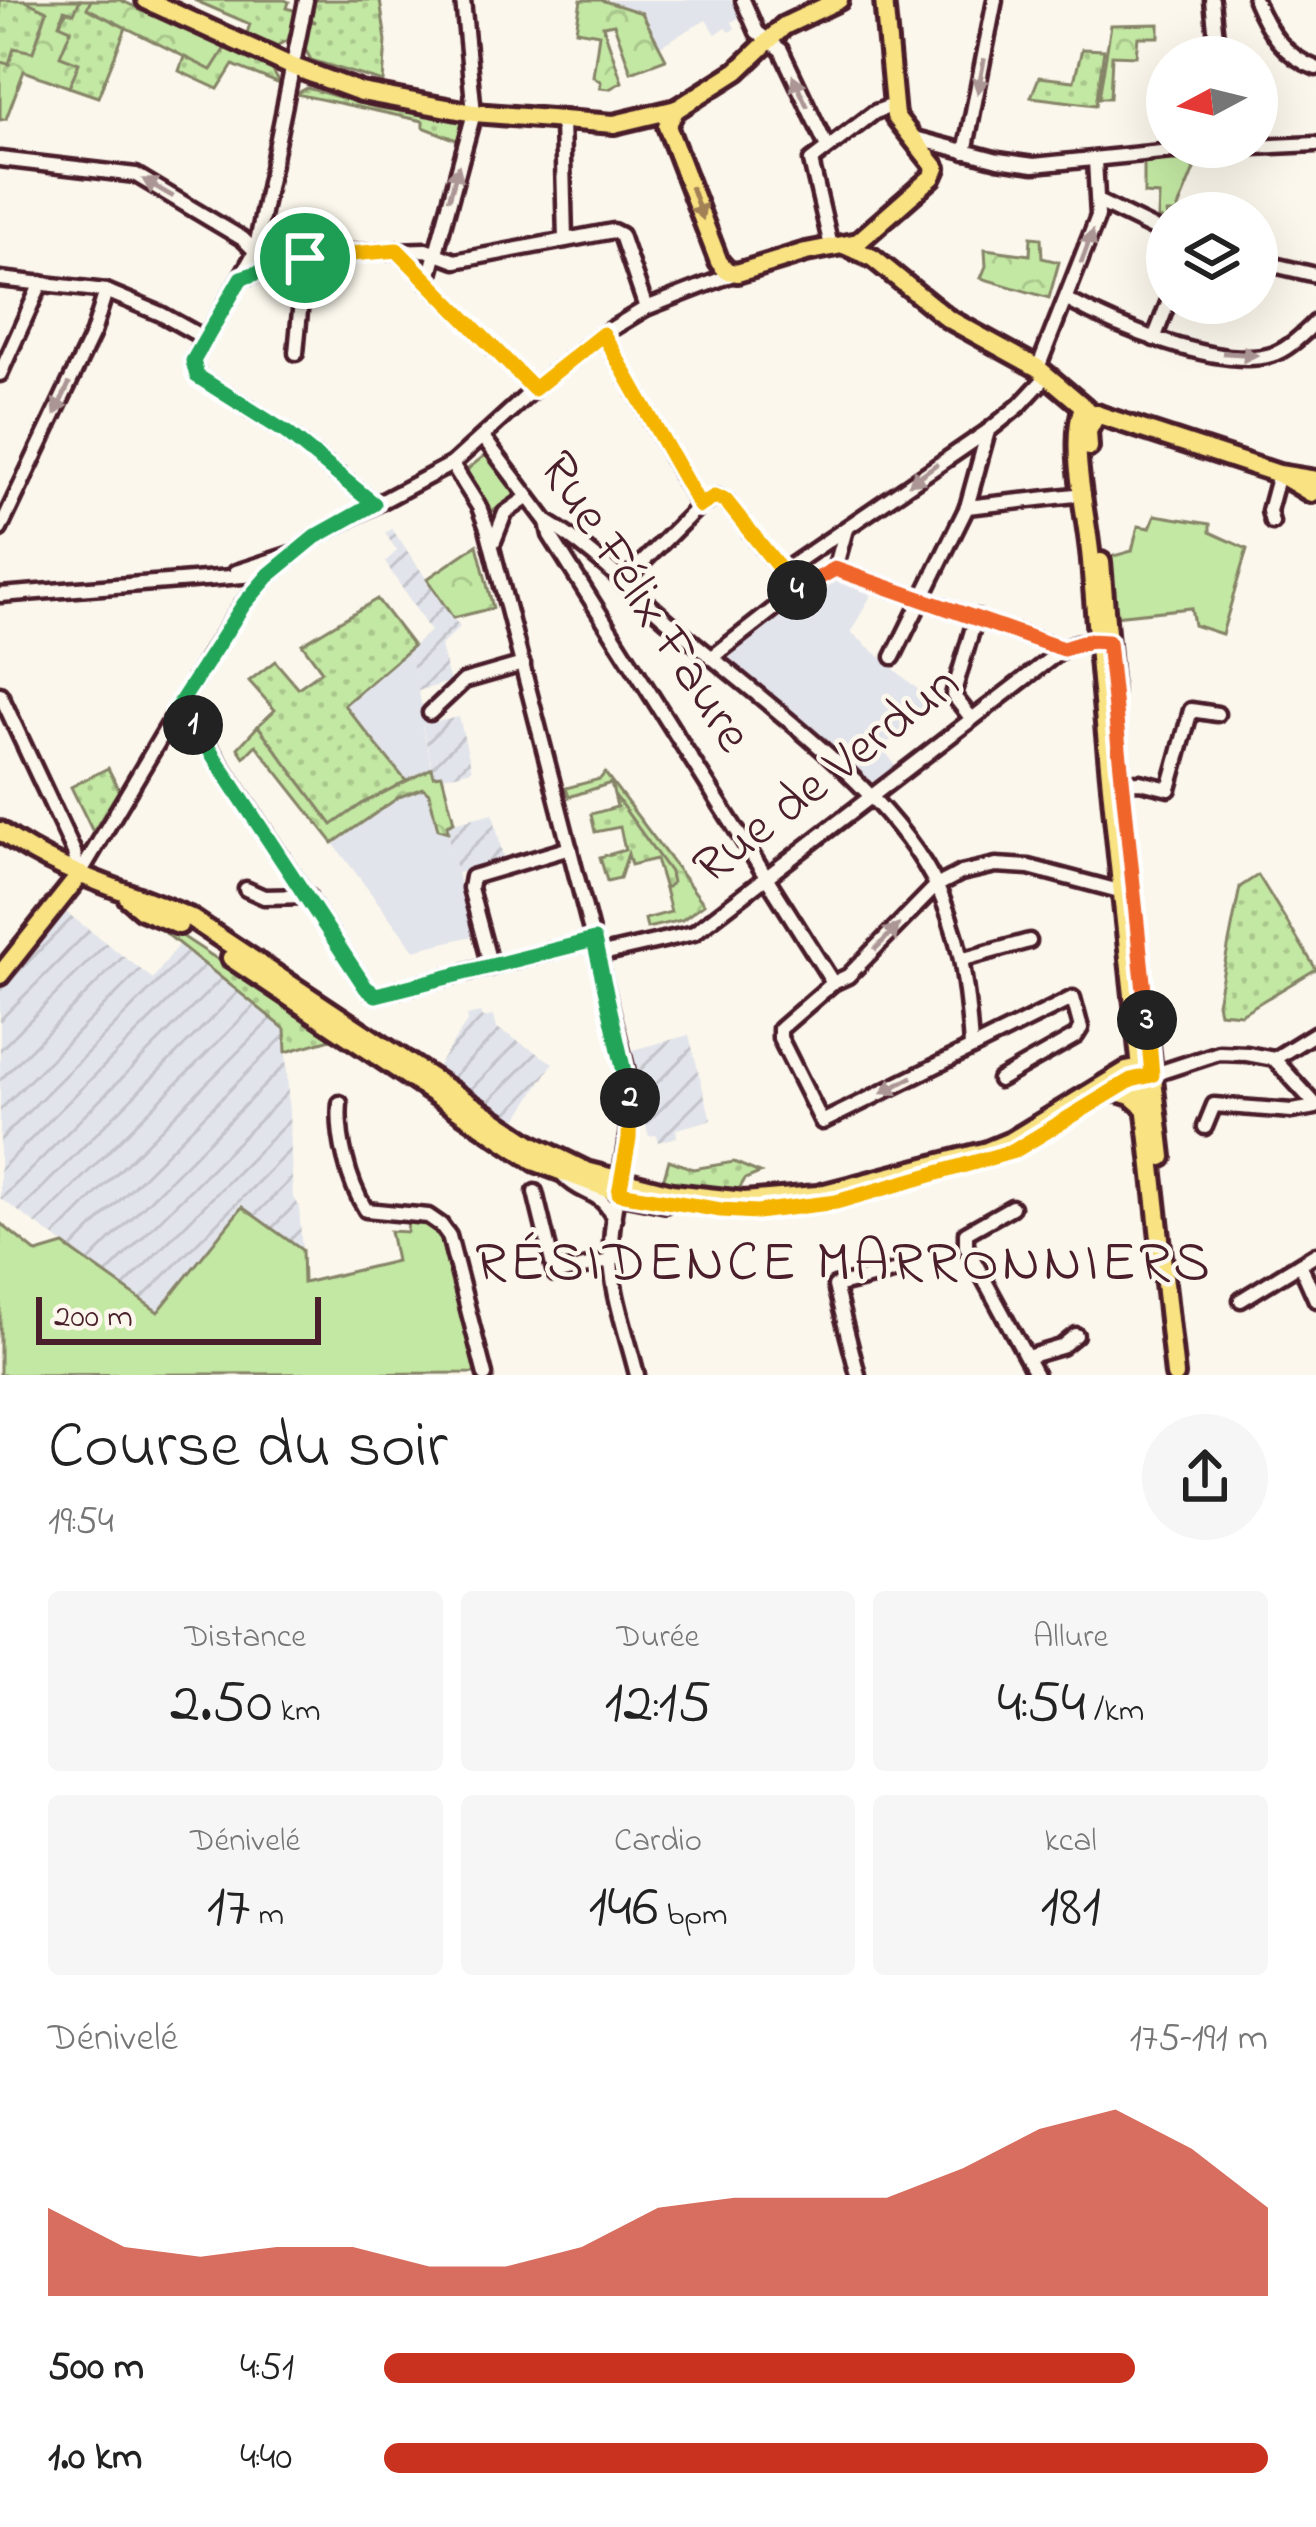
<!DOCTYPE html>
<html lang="fr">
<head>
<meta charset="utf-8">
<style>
  :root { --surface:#fff; --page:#f6f6f6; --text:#222; --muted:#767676; --accent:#c8321e }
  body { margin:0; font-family:"Indie Flower",sans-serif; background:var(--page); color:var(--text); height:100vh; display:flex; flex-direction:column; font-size:45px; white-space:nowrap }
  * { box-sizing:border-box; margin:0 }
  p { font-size:39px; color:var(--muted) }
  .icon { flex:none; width:66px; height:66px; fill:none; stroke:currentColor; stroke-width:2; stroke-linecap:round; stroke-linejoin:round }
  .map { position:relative; height:1375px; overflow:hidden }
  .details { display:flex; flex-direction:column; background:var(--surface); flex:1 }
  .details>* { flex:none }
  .needle { width:78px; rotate:263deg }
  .tools { position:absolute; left:1146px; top:36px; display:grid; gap:24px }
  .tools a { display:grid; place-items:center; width:132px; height:132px; border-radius:50%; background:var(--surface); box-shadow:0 12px 48px #0002; font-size:60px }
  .scale { position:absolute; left:36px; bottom:30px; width:285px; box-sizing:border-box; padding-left:12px; border:6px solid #4a1f2b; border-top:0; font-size:33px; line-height:42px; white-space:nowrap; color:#4a1f2b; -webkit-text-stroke:9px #fbf7ec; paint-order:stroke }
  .pin { position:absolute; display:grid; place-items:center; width:102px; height:102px; color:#fff; margin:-51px; border:6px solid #fff; border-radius:50%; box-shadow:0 3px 12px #0007 }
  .km { position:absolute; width:60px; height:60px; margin:-30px; border-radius:50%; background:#222; color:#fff; font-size:33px; line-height:60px; text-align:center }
  .round { display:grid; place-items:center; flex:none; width:126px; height:126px; border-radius:63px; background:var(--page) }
  .head { display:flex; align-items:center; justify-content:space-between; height:204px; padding:0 48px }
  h1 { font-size:66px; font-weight:600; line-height:90px }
  .figures { display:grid; grid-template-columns:repeat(3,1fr); gap:18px; height:204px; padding:12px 48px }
  .figures div { display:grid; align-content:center; border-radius:12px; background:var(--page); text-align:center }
  .figures b { font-size:60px; font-weight:600 }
  .figures small { font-size:33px; font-weight:400 }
  .figures p { font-size:33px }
  .chart { height:336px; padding:24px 48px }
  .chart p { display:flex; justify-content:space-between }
  .chart svg { width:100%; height:216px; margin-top:12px; fill:var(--accent); opacity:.7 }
  ul { padding:0 48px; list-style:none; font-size:39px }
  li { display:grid; grid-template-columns:192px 144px 1fr; align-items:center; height:90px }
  li i { height:30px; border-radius:15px; background:var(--accent) }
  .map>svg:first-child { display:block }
  .built { fill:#e2e4eb }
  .industrial { fill:url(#industrial-furrows) }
  .grass { fill:url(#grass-dots); stroke:#868467; stroke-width:3 }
  .forest { fill:url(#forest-crowns); stroke:#868467; stroke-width:3 }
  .park { fill:#c3e8a3; stroke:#868467; stroke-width:3 }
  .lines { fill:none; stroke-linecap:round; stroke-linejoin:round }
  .minor-casing { stroke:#4a1f2b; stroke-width:21 }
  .major-casing { stroke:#4a1f2b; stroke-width:26 }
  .minor { stroke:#fbf7ec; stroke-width:12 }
  .major { stroke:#f8e281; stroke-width:16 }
  .oneway { fill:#ab9695 }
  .oneway2 { fill:#a18056 }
  .split-1-casing { stroke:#fff; stroke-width:24 }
  .split-2-casing { stroke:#fff; stroke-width:24 }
  .split-3-casing { stroke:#fff; stroke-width:24 }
  .split-4-casing { stroke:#fff; stroke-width:24 }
  .split-5-casing { stroke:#fff; stroke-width:24 }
  .split-1 { stroke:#22a559; stroke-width:15 }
  .split-2 { stroke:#22a559; stroke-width:15 }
  .split-3 { stroke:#f5b400; stroke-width:15 }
  .split-4 { stroke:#f0652b; stroke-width:15 }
  .split-5 { stroke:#f5b400; stroke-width:15 }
  .labels { text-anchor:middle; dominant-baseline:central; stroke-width:9; stroke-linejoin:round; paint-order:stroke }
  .street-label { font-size:54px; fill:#4a1f2b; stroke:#fbf7ec }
  .neighbourhood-label { font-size:57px; letter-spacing:3px; fill:#4a1f2b; stroke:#fbf7ec }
</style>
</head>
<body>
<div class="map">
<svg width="1316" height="1375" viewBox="0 0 1316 1375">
  <defs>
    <pattern id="industrial-furrows" width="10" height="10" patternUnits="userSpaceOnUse" patternTransform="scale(3)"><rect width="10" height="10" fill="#e2e4eb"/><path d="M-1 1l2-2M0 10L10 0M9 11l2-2" fill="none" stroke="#c3c3ca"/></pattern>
    <pattern id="grass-dots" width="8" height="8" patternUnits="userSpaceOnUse" patternTransform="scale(3)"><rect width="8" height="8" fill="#c3e8a3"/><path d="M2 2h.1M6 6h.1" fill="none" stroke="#a9c78c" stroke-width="1.8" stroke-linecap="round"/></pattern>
    <pattern id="forest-crowns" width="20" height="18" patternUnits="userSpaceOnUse" patternTransform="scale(3)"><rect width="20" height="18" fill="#c3e8a3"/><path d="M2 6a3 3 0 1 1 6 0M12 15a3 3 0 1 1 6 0" fill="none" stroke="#a9c78c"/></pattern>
  </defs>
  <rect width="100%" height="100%" fill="#fbf7ec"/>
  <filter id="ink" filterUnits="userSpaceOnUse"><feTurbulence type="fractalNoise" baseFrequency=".00833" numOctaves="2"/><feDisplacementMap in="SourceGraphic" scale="24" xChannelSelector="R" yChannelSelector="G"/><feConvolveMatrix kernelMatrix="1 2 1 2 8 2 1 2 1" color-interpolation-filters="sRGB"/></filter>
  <g filter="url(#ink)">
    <g class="built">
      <polygon points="601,0 731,0 741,16 732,22 735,28 730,32 725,28 716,34 706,20 660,46 642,13"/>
      <polygon points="839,576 875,588 851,632 936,705 882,747 897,768 876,785 737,670 727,656 796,602 810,592 817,597"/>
      <polygon points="409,650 426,724 422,726 472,936 414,950 333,843 411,788 344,704"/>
    </g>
    <g class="industrial">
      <polygon points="392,529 460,627 440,646 450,682 418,691 409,650 430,631 385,562 397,551 385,533"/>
      <polygon points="459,717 472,770 435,779 422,725"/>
      <polygon points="493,813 504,861 457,873 445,825"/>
      <polygon points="62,909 153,979 178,945 285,1030 293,1198 299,1206 302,1250 242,1208 158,1312 0,1198 0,989"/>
      <polygon points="480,1013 482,1018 493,1016 497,1028 553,1063 517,1119 437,1067 468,1020 467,1016"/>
      <polygon points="689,1035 711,1120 676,1129 677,1137 658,1142 656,1135 649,1136 643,1115 650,1112 632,1050"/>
    </g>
    <g class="grass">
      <polygon points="0,0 24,0 47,11 33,52 8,65 0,62"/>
      <path d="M79,0h12l-3,9 38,19 -28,69 -29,-10 9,-24 -18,-7c-1,-29 -5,-38 19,-56z"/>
      <polygon points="194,0 285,0 289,2 287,8 296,11 288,40 276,46 247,33 250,24"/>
      <polygon points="313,0 380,0 386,41 383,82 311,60 303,45 308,21 316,22 309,18"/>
      <polygon points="225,48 272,69 280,84 233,65 218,89 179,71 184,57 211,69"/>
      <polygon points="1082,49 1104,50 1096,105 1031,97 1039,77 1074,81"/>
      <polygon points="307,88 378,108 459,119 464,124 459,141 423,127 423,121 296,94"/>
      <polygon points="377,599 413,646 344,705 406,781 362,804 332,826 258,726 275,710 249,681 275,661 298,688 322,671 302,644"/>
      <polygon points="108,768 119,790 93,832 71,787"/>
      <polygon points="614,794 670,872 672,883 665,889 656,859 631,865 628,854 620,878 607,881 600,857 625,850 620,827 595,832 591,814 617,807"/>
      <polygon points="1258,875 1316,969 1241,1014 1219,1012 1217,1003 1240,887"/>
      <polygon points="153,923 182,936 316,1024 331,1039 286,1052 285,1029"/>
      <polygon points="669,1160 693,1169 734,1162 760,1173 745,1179 736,1194 663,1181"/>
    </g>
    <g class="forest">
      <polygon points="24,0 80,0 74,13 64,10 59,24 71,29 60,56 79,63 69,87 24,71 6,119 0,120 0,62 9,64 14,48 33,52 47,11"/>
      <polygon points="91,0 120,0 225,48 211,70 87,8"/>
      <polygon points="581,0 601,0 642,13 666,59 631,72 614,24 603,26 622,82 609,89 600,88 601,82 593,76 599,34 576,30"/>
      <polygon points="1159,24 1159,37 1138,37 1136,56 1112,55 1110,98 1099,98 1111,25"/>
      <polygon points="1031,237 1041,238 1042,258 1059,262 1049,298 981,278 986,266 985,249 1030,255"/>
      <polygon points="477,545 493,608 453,618 427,579"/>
      <polygon points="258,726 332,825 362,804 432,768 434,776 442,775 454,822 447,825 448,832 438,829 429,793 423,788 399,797 333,843 256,745 244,757 238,748"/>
      <polygon points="605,773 704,904 682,920 647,928 645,919 671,912 665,889 672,883 670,872 614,794 611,783 569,797 566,788 600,779"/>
    </g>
    <g class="park">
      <polygon points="1144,160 1185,160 1194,169 1176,213 1167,213 1167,221 1158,218 1159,195 1144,194"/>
      <polygon points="484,456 490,457 514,491 513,499 493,511 485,507 465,477 469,468"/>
      <polygon points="1155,515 1210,524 1210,532 1247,549 1222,634 1194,625 1191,608 1113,616 1106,558 1132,551 1138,526 1150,528"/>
      <polygon points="242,1207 302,1250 303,1283 396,1261 390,1231 407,1232 408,1221 428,1224 439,1232 476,1373 0,1375 0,1223 37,1253 64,1245 158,1312"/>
    </g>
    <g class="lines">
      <defs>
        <g id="minor">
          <polyline points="306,0 255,252 193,361 198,376 287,433 374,504"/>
          <polyline points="743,0 757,32 781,50 827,147"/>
          <polyline points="1212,0 1218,57"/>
          <path d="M1255,0c13,31 29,56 61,68"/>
          <polyline points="562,120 565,240"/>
          <polyline points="911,137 998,160 1034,165 1171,151 1316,144"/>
          <polyline points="965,152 995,0"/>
          <polyline points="0,159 136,175 243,239 266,262 283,264"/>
          <polyline points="1099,202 1167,235"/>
          <polyline points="831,246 811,161 875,112 894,105"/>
          <polyline points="397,250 534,389"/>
          <polyline points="1257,261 1316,275"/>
          <polyline points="242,278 328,253 426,250 455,261 613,231 621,235 646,308"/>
          <polyline points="0,279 106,291 161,314 206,339"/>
          <polyline points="428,282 474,113 463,0"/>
          <path d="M1067,300c46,25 152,70 204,55 17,-5 32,-21 45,-33"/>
          <polyline points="603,334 699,506"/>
          <polyline points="1154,339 1168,303"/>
          <polyline points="296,353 305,258"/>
          <polyline points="1038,368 1098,216 1095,160"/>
          <polyline points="0,374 41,283"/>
          <polyline points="483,437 547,522 550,535 833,983"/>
          <path d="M452,464l27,43 8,21 141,547c8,59 -15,112 -17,170 -2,43 16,88 26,130"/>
          <polyline points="967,507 1084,494"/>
          <path d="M547,522c46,27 87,71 128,105 81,69 207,157 257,250 29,54 35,109 39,169"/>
          <polyline points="1272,522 1269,511 1279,474"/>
          <polyline points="0,529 93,333 106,291"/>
          <polyline points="494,541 505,513 528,497"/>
          <polyline points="835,569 1063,649"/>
          <polyline points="236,572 291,554"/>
          <polyline points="782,572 988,431 1019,406 1047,376"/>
          <polyline points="622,583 699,506 717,497 725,500 797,591"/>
          <polyline points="0,595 270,574"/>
          <polyline points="893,657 967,507 988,431"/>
          <polyline points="711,658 797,591 835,569 846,529"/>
          <polyline points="0,694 74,852 78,876"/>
          <polyline points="175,711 198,730 366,988 376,995 594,940"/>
          <polyline points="430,713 464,681 523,664"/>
          <polyline points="972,719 953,695 976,617"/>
          <polyline points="1121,783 1140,782 1169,789 1191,710 1217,714"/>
          <polyline points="78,877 211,653 243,604 270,574 315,537 452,464 542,382 603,334 646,308 736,273"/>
          <polyline points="246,889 264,897 308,896"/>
          <polyline points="598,955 694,933 1063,649 1077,643 1101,641"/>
          <polyline points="964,959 1029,941"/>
          <polyline points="491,967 470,888 472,877 570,848"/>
          <polyline points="1274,1059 1316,1033"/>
          <polyline points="1152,1075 1219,1053 1247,1054 1274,1059 1316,1105"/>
          <polyline points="999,1080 1076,1036 1081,1028 1073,998 822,1122 780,1038 780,1029 833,983 848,976 936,886 961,873 996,865 1029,867 1123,892"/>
          <path d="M340,1103c-3,32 8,79 26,107l62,6 13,9 8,11 36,139"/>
          <polyline points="1205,1127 1214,1105 1292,1111 1316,1107"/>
          <path d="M564,1176c19,21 36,12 50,43"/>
          <polyline points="535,1192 555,1274 613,1260"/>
          <polyline points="1012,1207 966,1233 966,1246 1036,1375"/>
          <polyline points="1300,1264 1316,1300"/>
          <polyline points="1241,1300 1316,1254"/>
          <polyline points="1027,1357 1061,1347 1076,1335"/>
          <polyline points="858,1375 835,1286 893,1272"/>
        </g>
        <g id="major">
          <polyline points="146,0 291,66 361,92 474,113 614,124 677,109 737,71 784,26 839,0"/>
          <polyline points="676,109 667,126 719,262 727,271 737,273 806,252 858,242 932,177 936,168 895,116 884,0"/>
          <polyline points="846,246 873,258 947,318 1038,368 1090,412 1279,474 1316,480"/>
          <path d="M1083,407c-15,38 5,112 8,154 21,272 55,543 84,814"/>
          <polyline points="1089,447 1088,431 1097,414"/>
          <polyline points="1281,475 1311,493"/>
          <polyline points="1101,562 1112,692"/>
          <path d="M0,831c62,44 122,57 189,86l342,227 55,27 86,22 72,8 73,-6 170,-44 24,-10 115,-70 10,-2 16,6"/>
          <polyline points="128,898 142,910 179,925"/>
          <polyline points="231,958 536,1162 619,1193 665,1202"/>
          <polyline points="0,975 78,877"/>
          <polyline points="1145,1010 1162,1157"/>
          <polyline points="1115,1091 1131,1096 1146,1109"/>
        </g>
      </defs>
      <use href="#minor" class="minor-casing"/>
      <use href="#major" class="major-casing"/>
      <use href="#minor" class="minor"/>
      <use href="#major" class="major"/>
    </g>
    <defs><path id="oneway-solid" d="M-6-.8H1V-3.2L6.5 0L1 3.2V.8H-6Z" transform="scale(3)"/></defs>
    <g class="oneway">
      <use href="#oneway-solid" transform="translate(981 76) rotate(101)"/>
      <use href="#oneway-solid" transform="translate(800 91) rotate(-115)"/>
      <use href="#oneway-solid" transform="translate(454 182) rotate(-74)"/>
      <use href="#oneway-solid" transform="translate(158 188) rotate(-150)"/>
      <use href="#oneway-solid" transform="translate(1087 247) rotate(-70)"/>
      <use href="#oneway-solid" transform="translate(1240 354) rotate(4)"/>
      <use href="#oneway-solid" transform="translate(62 399) rotate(115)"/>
      <use href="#oneway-solid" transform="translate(923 474) rotate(144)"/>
      <use href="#oneway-solid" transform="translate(887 937) rotate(-46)"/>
      <use href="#oneway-solid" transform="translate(897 1085) rotate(152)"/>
    </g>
    <use class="oneway2" href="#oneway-solid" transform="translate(697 203) rotate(70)"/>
  </g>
  <g class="lines" filter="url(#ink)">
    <defs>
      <polyline id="split-1" points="193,725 175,711 244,604 270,574 315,537 374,504 287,433 197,376 193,361 241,278 305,258"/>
      <polyline id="split-2" points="193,725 366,988 376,995 594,940 630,1098"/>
      <polyline id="split-3" points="630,1098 629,1139 619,1193 721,1210 757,1212 836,1202 1014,1151 1131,1080 1152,1075 1147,1020"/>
      <polyline id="split-4" points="797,590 835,569 1063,649 1089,641 1108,642 1147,1020"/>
      <polyline id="split-5" points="305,258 397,250 534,389 603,334 700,506 714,497 725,500 797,590"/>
    </defs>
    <use href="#split-1" class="split-1-casing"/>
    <use href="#split-2" class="split-2-casing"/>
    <use href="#split-3" class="split-3-casing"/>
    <use href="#split-4" class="split-4-casing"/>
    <use href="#split-5" class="split-5-casing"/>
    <use href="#split-1" class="split-1"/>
    <use href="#split-2" class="split-2"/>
    <use href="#split-3" class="split-3"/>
    <use href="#split-4" class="split-4"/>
    <use href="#split-5" class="split-5"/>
  </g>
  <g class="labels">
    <g class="street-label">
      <text transform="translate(643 603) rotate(57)">Rue Félix Faure</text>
      <text transform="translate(828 777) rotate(-38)">Rue de Verdun</text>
    </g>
    <g class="neighbourhood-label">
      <text x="844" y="1265">RÉSIDENCE MARRONNIERS</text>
    </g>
  </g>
</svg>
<div class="tools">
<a><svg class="needle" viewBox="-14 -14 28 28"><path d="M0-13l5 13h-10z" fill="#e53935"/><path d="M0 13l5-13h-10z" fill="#767676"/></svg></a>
<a><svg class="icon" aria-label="layers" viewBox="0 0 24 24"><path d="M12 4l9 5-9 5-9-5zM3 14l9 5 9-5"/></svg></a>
</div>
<div class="scale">200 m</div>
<div class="pin" style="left:305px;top:258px;background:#1e9e55"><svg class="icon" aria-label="arrive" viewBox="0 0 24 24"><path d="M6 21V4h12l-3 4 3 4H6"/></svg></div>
<b class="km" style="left:193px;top:725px">1</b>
<b class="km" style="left:630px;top:1098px">2</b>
<b class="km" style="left:1147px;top:1020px">3</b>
<b class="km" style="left:797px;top:590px">4</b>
</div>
<section class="details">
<div class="head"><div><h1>Course du soir</h1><p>19:54</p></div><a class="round"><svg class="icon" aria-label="share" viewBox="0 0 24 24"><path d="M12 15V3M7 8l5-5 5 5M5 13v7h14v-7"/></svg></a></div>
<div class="figures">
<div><p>Distance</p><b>2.50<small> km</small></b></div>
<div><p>Durée</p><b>12:15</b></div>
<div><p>Allure</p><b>4:54<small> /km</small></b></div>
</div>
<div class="figures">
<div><p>Dénivelé</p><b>17<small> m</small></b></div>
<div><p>Cardio</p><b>146<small> bpm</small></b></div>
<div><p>kcal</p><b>181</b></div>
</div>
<div class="chart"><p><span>Dénivelé</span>175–191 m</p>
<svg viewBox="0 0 160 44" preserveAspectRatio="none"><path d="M0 44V26L10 34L20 36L30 34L40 34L50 38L60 38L70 34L80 26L90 24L100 24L110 24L120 18L130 10L140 6L150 14L160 26V44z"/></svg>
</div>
<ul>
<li><b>500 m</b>4:51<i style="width:85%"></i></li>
<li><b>1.0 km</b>4:40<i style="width:100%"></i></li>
</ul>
</section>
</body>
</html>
